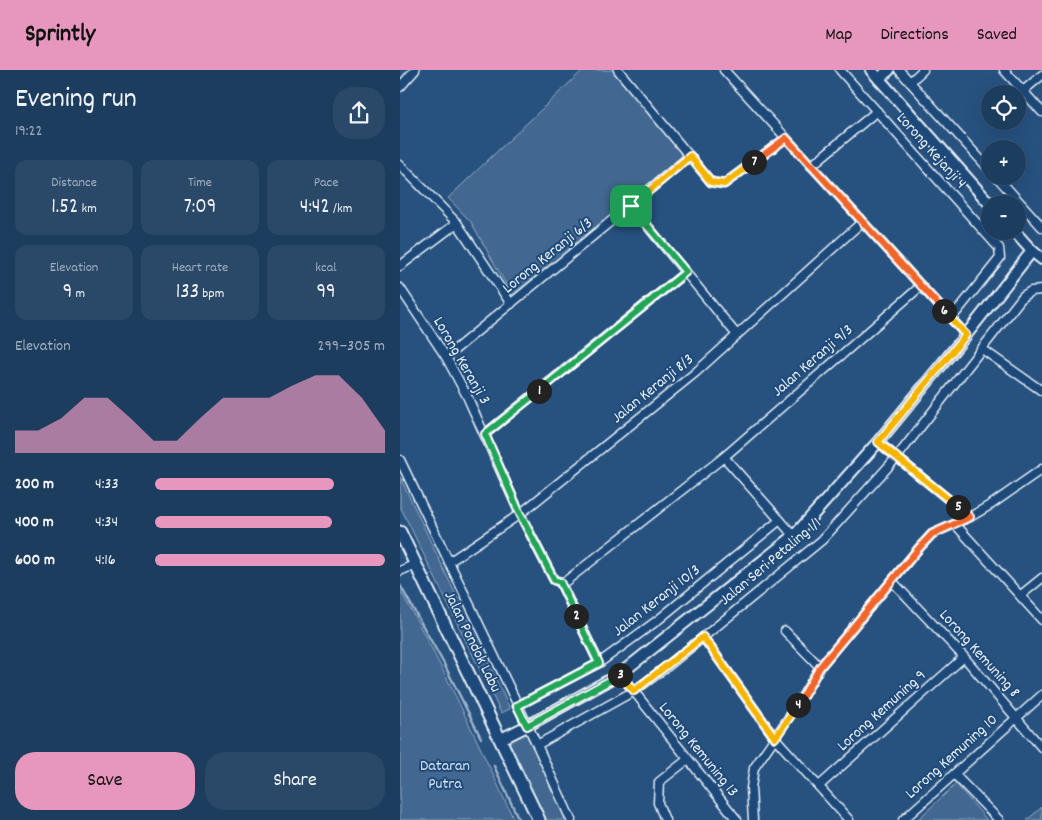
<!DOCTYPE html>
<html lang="en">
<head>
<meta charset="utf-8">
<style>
  :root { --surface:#1d3d5f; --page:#2a4868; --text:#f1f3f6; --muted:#a0aebd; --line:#3b5674; --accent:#e797bd }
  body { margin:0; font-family:Dekko,sans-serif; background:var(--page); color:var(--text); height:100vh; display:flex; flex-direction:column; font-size:19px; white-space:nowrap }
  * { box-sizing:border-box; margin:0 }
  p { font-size:16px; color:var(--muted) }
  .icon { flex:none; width:28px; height:28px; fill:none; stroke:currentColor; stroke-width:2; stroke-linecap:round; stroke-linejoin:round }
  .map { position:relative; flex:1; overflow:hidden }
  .side { display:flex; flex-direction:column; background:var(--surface); width:400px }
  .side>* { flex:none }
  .tools { position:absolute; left:581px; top:15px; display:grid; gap:10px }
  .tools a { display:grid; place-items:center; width:45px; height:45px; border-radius:50%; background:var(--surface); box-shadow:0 5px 20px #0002,0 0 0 1px var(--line); font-size:25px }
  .pin { position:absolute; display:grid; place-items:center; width:42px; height:42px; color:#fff; margin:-21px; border-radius:10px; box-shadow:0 2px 8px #0006 }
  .km { position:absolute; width:25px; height:25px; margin:-12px; border-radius:50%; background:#222; color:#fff; font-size:14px; line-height:25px; text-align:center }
  .round { display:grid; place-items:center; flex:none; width:52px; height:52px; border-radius:20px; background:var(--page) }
  .overview { display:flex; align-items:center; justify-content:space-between; height:85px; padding:0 15px }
  h1 { font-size:28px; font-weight:600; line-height:38px }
  .stats { display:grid; grid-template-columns:repeat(3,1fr); gap:8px; height:85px; padding:5px 15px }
  .stats div { display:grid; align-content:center; border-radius:12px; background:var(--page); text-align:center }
  .stats b { font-size:21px; font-weight:600 }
  .stats small { font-size:14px; font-weight:400 }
  .stats p { font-size:14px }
  .chart { height:140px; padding:10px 15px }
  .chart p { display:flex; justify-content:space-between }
  .chart svg { width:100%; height:90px; margin-top:5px; fill:var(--accent); opacity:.7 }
  .primary-button { display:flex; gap:10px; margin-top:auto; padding:10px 15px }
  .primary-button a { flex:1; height:58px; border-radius:20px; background:var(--accent); color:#111; font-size:20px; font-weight:600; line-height:58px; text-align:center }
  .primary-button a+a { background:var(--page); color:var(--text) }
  ul { padding:0 15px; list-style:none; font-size:16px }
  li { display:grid; grid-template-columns:80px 60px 1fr; align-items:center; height:38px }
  li i { height:12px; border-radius:6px; background:var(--accent) }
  header { display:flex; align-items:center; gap:30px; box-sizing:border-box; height:70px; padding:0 25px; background:var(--accent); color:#111 }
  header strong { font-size:24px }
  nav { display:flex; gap:28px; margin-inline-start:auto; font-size:18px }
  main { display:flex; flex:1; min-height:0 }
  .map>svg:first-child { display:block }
  .green { fill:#436891; stroke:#96acc4 }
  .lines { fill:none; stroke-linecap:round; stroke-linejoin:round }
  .stream { stroke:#9db3c9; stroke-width:2.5 }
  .minor-casing { stroke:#e8f1f8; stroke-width:11 }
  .tertiary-casing { stroke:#e8f1f8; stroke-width:14 }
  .secondary-casing { stroke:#e8f1f8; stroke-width:15 }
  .minor { stroke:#1f4a7a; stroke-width:8 }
  .tertiary { stroke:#1f4a7a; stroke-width:10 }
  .secondary { stroke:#1f4a7a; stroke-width:11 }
  .split-1-casing { stroke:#fff; stroke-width:10 }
  .split-2-casing { stroke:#fff; stroke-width:10 }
  .split-3-casing { stroke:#fff; stroke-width:10 }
  .split-4-casing { stroke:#fff; stroke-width:10 }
  .split-5-casing { stroke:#fff; stroke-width:10 }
  .split-6-casing { stroke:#fff; stroke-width:10 }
  .split-7-casing { stroke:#fff; stroke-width:10 }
  .split-8-casing { stroke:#fff; stroke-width:10 }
  .split-1 { stroke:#22a559; stroke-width:6 }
  .split-2 { stroke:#22a559; stroke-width:6 }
  .split-3 { stroke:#22a559; stroke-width:6 }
  .split-4 { stroke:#f5b400; stroke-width:6 }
  .split-5 { stroke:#f0652b; stroke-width:6 }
  .split-6 { stroke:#f5b400; stroke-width:6 }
  .split-7 { stroke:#f0652b; stroke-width:6 }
  .split-8 { stroke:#f5b400; stroke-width:6 }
  .labels { text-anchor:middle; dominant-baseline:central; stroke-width:4; stroke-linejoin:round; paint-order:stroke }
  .street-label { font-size:16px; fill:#e8f1f8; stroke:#1f4a7a }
  .park-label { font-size:16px; fill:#d8e3ee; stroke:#1f4a7a }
</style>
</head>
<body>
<header>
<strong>Sprintly</strong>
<nav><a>Map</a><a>Directions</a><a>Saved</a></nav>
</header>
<main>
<section class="side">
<div class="overview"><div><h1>Evening run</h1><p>19:22</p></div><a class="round"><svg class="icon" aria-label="share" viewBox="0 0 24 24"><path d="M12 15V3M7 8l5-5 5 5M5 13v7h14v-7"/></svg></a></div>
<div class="stats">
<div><p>Distance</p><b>1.52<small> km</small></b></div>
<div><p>Time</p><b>7:09</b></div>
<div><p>Pace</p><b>4:42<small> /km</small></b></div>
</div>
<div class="stats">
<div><p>Elevation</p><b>9<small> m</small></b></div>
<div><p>Heart rate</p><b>133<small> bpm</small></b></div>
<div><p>kcal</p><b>99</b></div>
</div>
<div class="chart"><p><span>Elevation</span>299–305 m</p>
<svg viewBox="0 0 160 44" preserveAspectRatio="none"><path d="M0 44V33L10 33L20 27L30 17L40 17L50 27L60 38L70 38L80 27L90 17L100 17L110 17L120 11L130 6L140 6L150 17L160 33V44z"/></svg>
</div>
<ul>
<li><b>200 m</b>4:33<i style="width:78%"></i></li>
<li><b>400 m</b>4:34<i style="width:77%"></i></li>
<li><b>600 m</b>4:16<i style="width:100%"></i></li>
</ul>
<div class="primary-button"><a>Save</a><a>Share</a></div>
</section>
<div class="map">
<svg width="642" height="750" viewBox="0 0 642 750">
  <rect width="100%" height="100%" fill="#27517f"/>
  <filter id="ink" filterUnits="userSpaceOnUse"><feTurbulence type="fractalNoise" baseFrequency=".02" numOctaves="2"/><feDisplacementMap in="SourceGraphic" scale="10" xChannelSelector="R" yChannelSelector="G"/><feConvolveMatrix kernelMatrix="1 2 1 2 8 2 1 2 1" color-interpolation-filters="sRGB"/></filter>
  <g filter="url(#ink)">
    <g class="green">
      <polygon points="183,0 213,0 286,85 112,225 71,152 48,128"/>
      <polygon points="0,407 110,639 101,643 0,436"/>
      <path d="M0,520c42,74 78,152 114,230h-114z"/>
      <polygon points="127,656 171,750 139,750 101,669"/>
      <polygon points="556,714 587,750 517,750"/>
      <polygon points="642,737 642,750 627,750"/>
    </g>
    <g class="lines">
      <g class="stream">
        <polyline points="0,515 44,594 81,668"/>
        <polyline points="94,696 119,750"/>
      </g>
      <defs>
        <g id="minor">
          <polyline points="218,0 311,112 324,114 386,68"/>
          <polyline points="324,0 566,265"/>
          <polyline points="440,0 599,178 600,188 551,249"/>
          <polyline points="499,0 590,100"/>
          <polyline points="604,0 642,42"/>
          <polyline points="510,12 523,0"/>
          <polyline points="0,17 15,0"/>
          <polyline points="623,21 642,5"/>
          <polyline points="0,95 57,153 111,234"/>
          <polyline points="411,96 477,41"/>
          <polyline points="596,106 642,157"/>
          <polyline points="231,136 337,265"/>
          <polyline points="0,196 57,153"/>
          <polyline points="0,218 46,287 67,326 120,444 154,510 160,512 199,593"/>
          <polyline points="582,279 642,321"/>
          <polyline points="46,287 290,86"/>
          <polyline points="85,364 286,202"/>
          <polyline points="478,372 570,447"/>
          <polyline points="324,387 394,466"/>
          <polyline points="0,390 137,675 171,750"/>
          <polyline points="555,454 642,550"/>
          <polyline points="49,492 120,444 295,303 462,152"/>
          <polyline points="0,501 16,494"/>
          <polyline points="492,511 564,587 642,678"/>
          <polyline points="160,512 166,511 324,387 521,216"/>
          <polyline points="621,525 642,508"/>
          <polyline points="385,561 420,597"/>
          <polyline points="303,567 375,668 449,750"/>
          <polyline points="220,604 337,750"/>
          <polyline points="117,636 199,593 258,550 380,450"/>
          <polyline points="137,675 234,621 268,596 422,470 497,387 623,226 631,221 642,220"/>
          <polyline points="554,704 599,750"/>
          <polyline points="419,716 564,587"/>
          <polyline points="265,750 258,733 259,712 287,690"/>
          <polyline points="353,750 351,718 354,698 398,634 420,597 519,478 532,464 570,447 592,434 642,399"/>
          <polyline points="503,750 642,625"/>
        </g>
        <g id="tertiary">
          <polyline points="471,0 590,134"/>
          <polyline points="479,9 489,0"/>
          <polyline points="614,161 632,181 642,189"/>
          <polyline points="101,669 127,656 220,604 394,466 478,372 566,265 632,181"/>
        </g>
        <polyline id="secondary" points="0,462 139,750"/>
      </defs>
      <use href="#minor" class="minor-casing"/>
      <use href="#tertiary" class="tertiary-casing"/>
      <use href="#secondary" class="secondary-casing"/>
      <use href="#minor" class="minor"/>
      <use href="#tertiary" class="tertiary"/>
      <use href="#secondary" class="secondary"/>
    </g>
  </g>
  <g class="lines" filter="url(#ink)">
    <defs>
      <polyline id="split-1" points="139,321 286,202 231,136"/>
      <polyline id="split-2" points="139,321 85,364 120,444 154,510 160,512 176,546"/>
      <polyline id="split-3" points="176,546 199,593 117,636 127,656 220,605"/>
      <polyline id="split-4" points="220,605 234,621 303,567 375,668 398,635"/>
      <polyline id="split-5" points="398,635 420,597 519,478 532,464 570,447 558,437"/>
      <polyline id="split-6" points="544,241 566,265 478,372 558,437"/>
      <polyline id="split-7" points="354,92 386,68 544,241"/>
      <polyline id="split-8" points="231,136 290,86 311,112 324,114 354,92"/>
    </defs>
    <use href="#split-1" class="split-1-casing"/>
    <use href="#split-2" class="split-2-casing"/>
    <use href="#split-3" class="split-3-casing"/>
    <use href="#split-4" class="split-4-casing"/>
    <use href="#split-5" class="split-5-casing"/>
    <use href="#split-6" class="split-6-casing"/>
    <use href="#split-7" class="split-7-casing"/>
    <use href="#split-8" class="split-8-casing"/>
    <use href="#split-1" class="split-1"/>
    <use href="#split-2" class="split-2"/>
    <use href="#split-3" class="split-3"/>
    <use href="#split-4" class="split-4"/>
    <use href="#split-5" class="split-5"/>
    <use href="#split-6" class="split-6"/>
    <use href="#split-7" class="split-7"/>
    <use href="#split-8" class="split-8"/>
  </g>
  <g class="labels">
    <g class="street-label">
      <text transform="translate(531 81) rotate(48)">Lorong Kejanji 4</text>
      <text transform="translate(148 186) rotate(-39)">Lorong Keranji 6/3</text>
      <text transform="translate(61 291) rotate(60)">Lorong Keranji 3</text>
      <text transform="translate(413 291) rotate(-41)">Jalan Keranji 9/3</text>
      <text transform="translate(253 319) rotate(-39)">Jalan Keranji 8/3</text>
      <text transform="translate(371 492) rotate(-40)">Jalan Seri Petaling 1/1</text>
      <text transform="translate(257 531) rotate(-38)">Jalan Keranji 10/3</text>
      <text transform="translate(72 572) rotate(64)">Jalan Pondok Labu</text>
      <text transform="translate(579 584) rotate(48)">Lorong Kemuning 8</text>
      <text transform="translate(482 641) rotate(-42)">Lorong Kemuning 9</text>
      <text transform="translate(298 680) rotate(51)">Lorong Kemuning 13</text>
      <text transform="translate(552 687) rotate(-42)">Lorong Kemuning 10</text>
    </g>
    <g class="park-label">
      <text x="45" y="696">Dataran<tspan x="45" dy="18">Putra</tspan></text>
    </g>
  </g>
</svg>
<div class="tools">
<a><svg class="icon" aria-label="locate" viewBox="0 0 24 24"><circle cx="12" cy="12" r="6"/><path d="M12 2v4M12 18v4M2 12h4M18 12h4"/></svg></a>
<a>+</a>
<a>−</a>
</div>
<div class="pin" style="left:231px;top:136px;background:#1e9e55"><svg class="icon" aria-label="arrive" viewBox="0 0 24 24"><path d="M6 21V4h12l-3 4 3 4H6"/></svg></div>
<b class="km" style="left:139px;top:321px">1</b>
<b class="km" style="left:176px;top:546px">2</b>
<b class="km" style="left:220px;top:605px">3</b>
<b class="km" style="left:398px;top:635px">4</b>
<b class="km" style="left:558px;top:437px">5</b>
<b class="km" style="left:544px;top:241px">6</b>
<b class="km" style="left:354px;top:92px">7</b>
</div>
</main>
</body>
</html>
